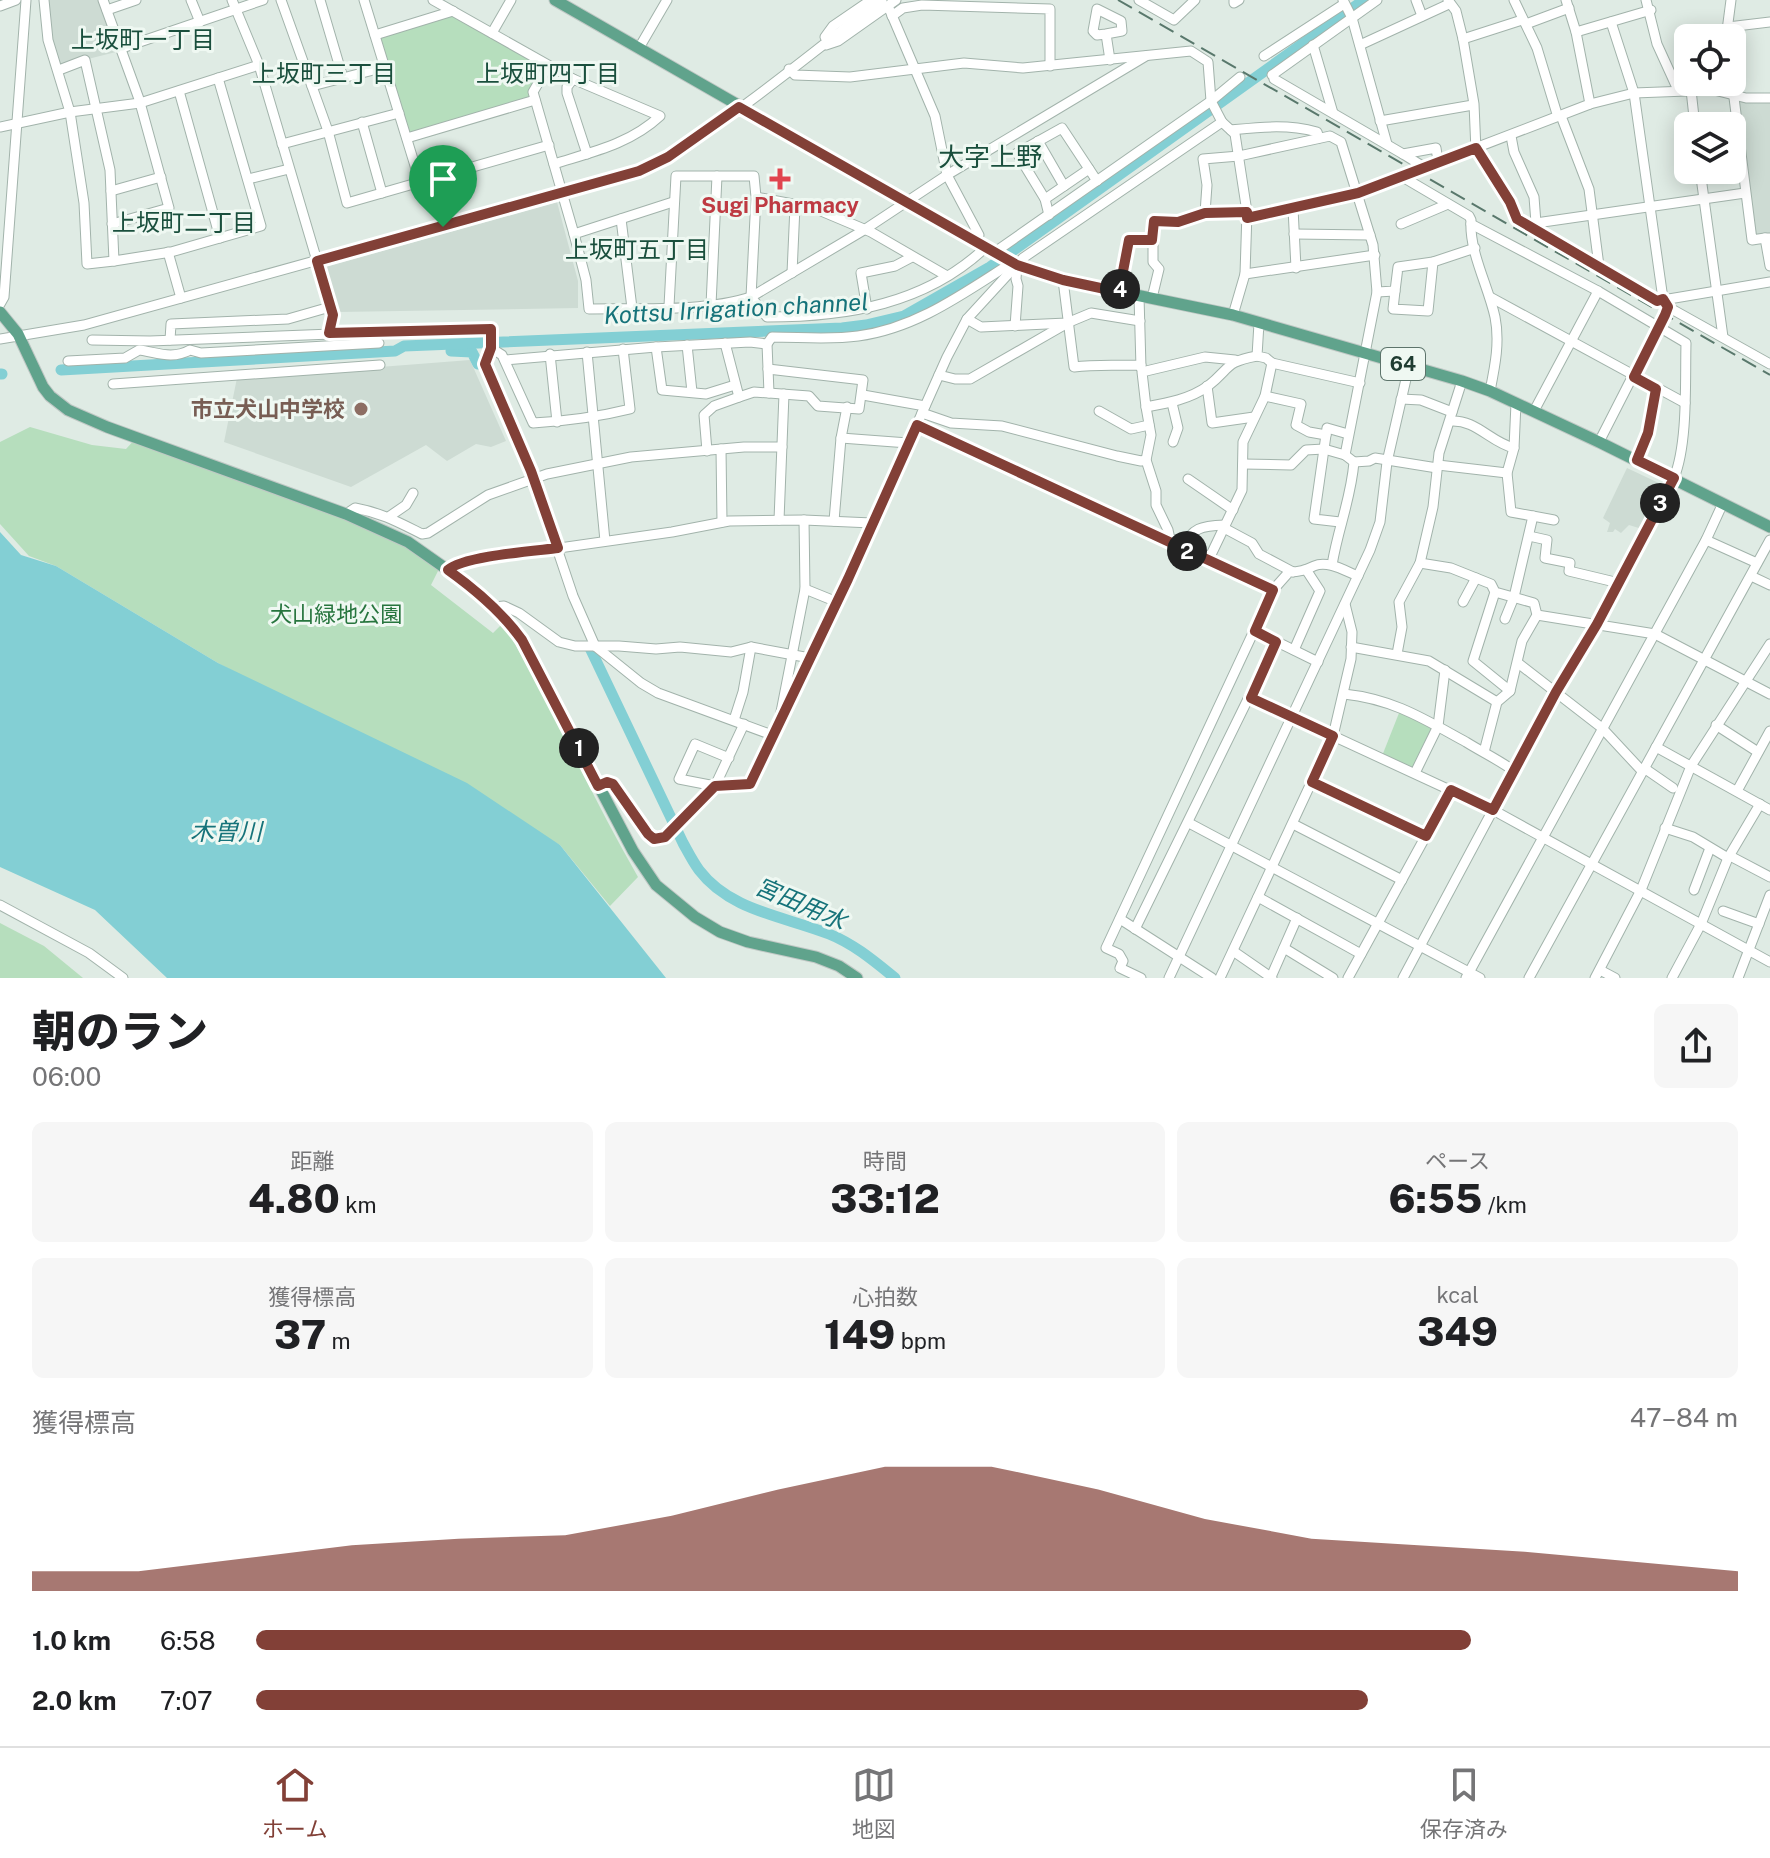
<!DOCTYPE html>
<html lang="ja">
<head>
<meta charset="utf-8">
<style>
  :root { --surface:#fff; --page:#f6f6f6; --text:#202124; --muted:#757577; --line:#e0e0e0; --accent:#824037 }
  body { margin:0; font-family:"Public Sans","Noto Sans JP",sans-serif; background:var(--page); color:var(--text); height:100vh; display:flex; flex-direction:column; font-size:30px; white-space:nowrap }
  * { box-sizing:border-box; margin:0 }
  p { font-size:26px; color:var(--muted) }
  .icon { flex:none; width:44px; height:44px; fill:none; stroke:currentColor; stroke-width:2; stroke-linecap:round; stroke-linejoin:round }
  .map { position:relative; height:978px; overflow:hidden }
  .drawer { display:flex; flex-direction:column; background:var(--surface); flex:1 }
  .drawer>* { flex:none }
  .controls { position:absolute; left:1674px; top:24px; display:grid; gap:16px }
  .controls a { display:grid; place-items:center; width:72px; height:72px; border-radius:12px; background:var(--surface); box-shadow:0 4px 20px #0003; font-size:40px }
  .pin { position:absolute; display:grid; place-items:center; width:68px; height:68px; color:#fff; margin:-82px -34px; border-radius:50% 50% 50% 0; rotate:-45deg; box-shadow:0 0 8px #0007 }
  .pin .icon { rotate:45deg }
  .km { position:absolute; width:40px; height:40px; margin:-20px; border-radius:50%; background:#222; color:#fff; font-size:22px; line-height:40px; text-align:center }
  .round { display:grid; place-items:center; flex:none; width:84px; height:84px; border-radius:12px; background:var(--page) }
  .overview { display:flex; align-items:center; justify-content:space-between; height:136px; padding:0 32px }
  h1 { font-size:44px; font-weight:800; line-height:60px }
  .metrics { display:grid; grid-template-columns:repeat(3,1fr); gap:12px; height:136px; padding:8px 32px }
  .metrics div { display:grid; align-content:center; border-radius:12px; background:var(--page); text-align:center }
  .metrics b { font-size:40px; font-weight:800 }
  .metrics small { font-size:22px; font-weight:400 }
  .metrics p { font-size:22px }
  .chart { height:224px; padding:16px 32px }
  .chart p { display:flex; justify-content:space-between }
  .chart svg { width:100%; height:144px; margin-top:8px; fill:var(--accent); opacity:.7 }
  ul { padding:0 32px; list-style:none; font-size:26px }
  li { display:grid; grid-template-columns:128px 96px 1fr; align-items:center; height:60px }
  li i { height:20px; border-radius:10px; background:var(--accent) }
  .tabs { display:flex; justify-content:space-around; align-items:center; height:112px; border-top:2px solid var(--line); background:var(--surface); font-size:22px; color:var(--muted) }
  .tabs a { display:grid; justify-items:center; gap:4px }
  .tabs .selected { color:var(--accent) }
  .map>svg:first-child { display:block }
  .built { fill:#cddbd3 }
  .green { fill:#b6debd }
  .water { fill:#83cfd4 }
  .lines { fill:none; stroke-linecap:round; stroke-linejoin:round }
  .river { stroke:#83cfd4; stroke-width:11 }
  .minor-casing { stroke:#a2b3ab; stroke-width:11 }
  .major-casing { stroke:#c0c8c5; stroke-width:13 }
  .minor { stroke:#fff; stroke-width:9 }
  .major { stroke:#60a38c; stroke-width:11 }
  .rail { stroke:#59786c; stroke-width:2; stroke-dasharray:16 8; stroke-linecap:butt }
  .route-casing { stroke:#fff; stroke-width:16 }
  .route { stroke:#824037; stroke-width:10 }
  .health-dot { fill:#e0444e; stroke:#eff8f2; stroke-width:3 }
  .education-dot { fill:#8d6e63; stroke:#eff8f2; stroke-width:3 }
  .labels { text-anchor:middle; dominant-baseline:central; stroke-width:6; stroke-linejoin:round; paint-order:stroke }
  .shield { fill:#eff8f2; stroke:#5d746b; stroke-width:2 }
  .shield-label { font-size:20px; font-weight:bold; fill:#1f3c31 }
  .health-label { font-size:22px; font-weight:bold; fill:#be3a42; stroke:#eff8f2 }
  .education-label { font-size:22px; font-weight:bold; fill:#785e54; stroke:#eff8f2; text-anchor:end }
  .park-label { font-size:22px; fill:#27753e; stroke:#eff8f2 }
  .neighbourhood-label { font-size:24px; fill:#1a4f3d; stroke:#eff8f2 }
  .water-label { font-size:24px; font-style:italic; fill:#16737a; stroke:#eff8f2 }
  .quarter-label { font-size:26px; fill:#1a4f3d; stroke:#eff8f2 }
</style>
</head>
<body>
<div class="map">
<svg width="1770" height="978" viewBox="0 0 1770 978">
  <rect width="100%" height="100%" fill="#dfebe4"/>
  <g class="built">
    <polygon points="47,0 99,0 120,51 60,66 48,36"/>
    <polygon points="1770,101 1770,233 1756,235 1737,102"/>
    <polygon points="557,202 578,281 578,308 338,312 325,267"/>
    <polygon points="470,360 506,441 491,447 476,444 447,461 426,445 351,487 224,442 237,378"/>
    <polygon points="1627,468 1663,485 1642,529 1629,525 1621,533 1615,529 1613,532 1607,532 1610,523 1603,518"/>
  </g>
  <g class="green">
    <polygon points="453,11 548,66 533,92 535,100 407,138 375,35"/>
    <path d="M30,427l62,18 34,4 12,-13 208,78 95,51 -10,20 62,48 10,-10c49,83 87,171 135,254l-28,29 -50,-61 -342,-182 -162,-97 -27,-10 -29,-32v-82z"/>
    <polygon points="1401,708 1433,728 1413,769 1382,756"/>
    <polygon points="0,923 44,946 83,978 0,978"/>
  </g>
  <polygon class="water" points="0,532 21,555 56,566 218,663 467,783 560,845 666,978 167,978 95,910 0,867"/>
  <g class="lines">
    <g class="river">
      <polyline points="451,351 472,352 478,364"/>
      <polyline points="61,370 395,351 404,346 842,328 866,325 904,316 990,267 1364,0"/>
      <polyline points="0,374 2,374"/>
      <path d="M590,648l93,195c5,9 10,19 16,27 31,41 85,46 130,64 25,10 45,27 66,44"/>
    </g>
    <defs>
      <g id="minor">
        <polyline points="44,0 48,40 70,112 84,203 87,264 114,261"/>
        <polyline points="103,0 139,99 169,208 112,224"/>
        <polyline points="191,0 200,22"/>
        <polyline points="232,0 259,65 333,315 329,333"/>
        <polyline points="281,0 328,131 347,203 549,145"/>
        <polyline points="320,0 343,78"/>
        <polyline points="364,0 420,182"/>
        <path d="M433,0l140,79 87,37c-30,28 -68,36 -106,48"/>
        <polyline points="1139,0 1174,20 1195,0"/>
        <polyline points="1234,0 1234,3 1239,0"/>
        <polyline points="1343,0 1352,18 1387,144"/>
        <polyline points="1416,0 1422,16"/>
        <polyline points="1448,0 1456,11 1463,39 1474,104 1476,151 1510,202 1517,219"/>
        <polyline points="1514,0 1537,48 1557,114 1561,116 1589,189 1599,266"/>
        <polyline points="1566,0 1576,32 1590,104"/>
        <polyline points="1646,0 1657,44 1678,90"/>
        <polyline points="0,6 16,0"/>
        <polyline points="888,6 935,116 947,175 979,235 977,242"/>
        <polyline points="107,10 136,0"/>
        <polyline points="892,16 903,8 922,5 1050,9 1050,66"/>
        <polyline points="1611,22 1634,93 1663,299 1668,307 1770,364"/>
        <polyline points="1526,24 1569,8"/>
        <polyline points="1728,27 1770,22"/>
        <polyline points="1576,32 1651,10"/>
        <polyline points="492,33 511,0"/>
        <polyline points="1106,34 1122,31 1121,21 1097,9 1093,31 1097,35 1106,34 1110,60"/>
        <polyline points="375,35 453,11"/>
        <polyline points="825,37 833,26 871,0"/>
        <polyline points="1726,38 1731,0"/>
        <polyline points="1463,39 1522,20"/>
        <polyline points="826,45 838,41 896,0"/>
        <polyline points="1313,45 1333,113"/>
        <polyline points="1360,45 1449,4"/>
        <polyline points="122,48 263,0"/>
        <polyline points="639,48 667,0"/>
        <polyline points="1264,56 1344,4"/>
        <path d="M548,66l-15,26 41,142 12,46 3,29c50,-1 116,3 162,-12l113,-67 83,-55 199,-119"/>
        <polyline points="789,69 795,75 850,77 964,63 1023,68 1191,51 1208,62 1211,101 1222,122 1235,134 1247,212 1245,274 1233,315"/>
        <polyline points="59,70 85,60 110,170 114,261 171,252 261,226 218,78"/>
        <polyline points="1272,75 1377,0"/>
        <polyline points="573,79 567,87 567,93 587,154"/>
        <polyline points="1274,79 1403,154 1436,148 1438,161"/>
        <polyline points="1732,82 1752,240 1765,238"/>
        <polyline points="312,86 385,67"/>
        <polyline points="1691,90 1695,126"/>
        <polyline points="179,91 220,238"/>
        <polyline points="1380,121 1473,105"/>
        <polyline points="362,122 382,193"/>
        <polyline points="0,127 70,112 140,103 259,65"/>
        <path d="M1231,130c31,-3 56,-6 86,2l2,6"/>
        <polyline points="1511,136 1514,152 1534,197 1536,223"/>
        <polyline points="407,138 535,100"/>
        <polyline points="1038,141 1064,186"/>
        <polyline points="282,144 399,113"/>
        <polyline points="1403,154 1424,167"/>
        <polyline points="1700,170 1723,337"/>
        <path d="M1401,176l68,40 2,4c-2,32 17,65 24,97 5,25 0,49 -5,74"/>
        <polyline points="248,179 289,169"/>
        <polyline points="111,191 161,177"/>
        <polyline points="1745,193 1536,223 1530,227 1657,301 1770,282"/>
        <polyline points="756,197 814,208 871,232 947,276"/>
        <polyline points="1045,199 1017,153 1062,128 1097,181"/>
        <polyline points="1293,208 1296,268"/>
        <path d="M1247,212l-42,1 2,-28 -4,-26 36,-3 91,-20 11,6 32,103 4,47 -32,163 9,7c-3,37 -16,66 -22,103"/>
        <polyline points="1049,215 1045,199 1089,169"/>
        <polyline points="1247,218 1358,193 1590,104 1634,93 1714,90 1746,98 1770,98"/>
        <polyline points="621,219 632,308"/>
        <polyline points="1401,224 1448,204"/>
        <polyline points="574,234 673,202"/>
        <polyline points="1294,234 1370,235"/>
        <polyline points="1769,238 1765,238 1770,266"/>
        <polyline points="168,252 181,298"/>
        <polyline points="995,252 1211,101 1240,77"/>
        <polyline points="792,273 795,206"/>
        <polyline points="1245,274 1375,255"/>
        <path d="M1063,280l11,87c23,-3 44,-1 67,-2"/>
        <polyline points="1395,291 1393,309 1428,311 1433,262"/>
        <polyline points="1119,292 1129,240 1152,240"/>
        <polyline points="1377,292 1395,291 1398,267 1433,262 1475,248"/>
        <polyline points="1139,296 1141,368"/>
        <polyline points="1490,297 1685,403"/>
        <polyline points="1152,298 1159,269 1153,262 1153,222 1178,222 1205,213"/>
        <polyline points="0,304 4,297 26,0"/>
        <polyline points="711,305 717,176"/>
        <path d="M669,306l7,-130h78l2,21 -5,100 16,20c80,0 159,-13 219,-70"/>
        <polyline points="867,309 861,273 895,266 912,257"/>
        <polyline points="967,319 981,327 1067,323 1091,313 1140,321"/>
        <polyline points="1015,326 1018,286 1016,279 1017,265"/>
        <path d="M0,339l84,-14 555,-154c87,-43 165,-114 243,-171"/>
        <polyline points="92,340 150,341 487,328 491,329 491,348"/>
        <polyline points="170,340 171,324 288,319 330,307"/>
        <polyline points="725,343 739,397 754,392 809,396 818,406 859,409 863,380 768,369"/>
        <polyline points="767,344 769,393"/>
        <polyline points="687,345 692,392"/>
        <polyline points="656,347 662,390 706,394 735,385"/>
        <path d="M623,349l7,60c-32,8 -64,12 -97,14l-31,-68 -11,-7 -6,12 46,111 42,125 22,50 46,37 17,10 114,42"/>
        <polyline points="587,352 605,541"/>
        <polyline points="550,354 557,422"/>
        <path d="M505,360l151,-13 94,-5 17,2 5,-7c28,0 58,3 86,-1 54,-7 99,-38 144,-67l12,-3"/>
        <path d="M1235,360l-30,-3 -63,15 4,35c22,-4 44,-8 62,-21 23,-18 16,-24 49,-30"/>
        <path d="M68,361l57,-3 14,-8c17,2 33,10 51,0l11,3 178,-10"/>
        <polyline points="1272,363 1360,383"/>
        <polyline points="939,375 955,379 970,379 1064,325"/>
        <polyline points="113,384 380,365"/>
        <polyline points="1207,386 1212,423 1254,417"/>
        <polyline points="863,395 925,406"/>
        <polyline points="1265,396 1301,404 1296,425 1309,432 1326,435"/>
        <polyline points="1401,399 1421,400 1452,412"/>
        <polyline points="1172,403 1178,428 1173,442"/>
        <polyline points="1516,403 1514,448 1507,473 1511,512 1554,520"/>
        <polyline points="1146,407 1151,435 1146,460 1156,491 1156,505 1168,530 1171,544"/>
        <polyline points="1099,411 1131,429 1149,425"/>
        <polyline points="1534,411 1598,291"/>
        <polyline points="922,413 951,423 1002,426 1117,456 1141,461 1146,460"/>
        <path d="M1450,421c26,-2 40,21 64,27"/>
        <polyline points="917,425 1273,590"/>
        <polyline points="841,438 908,443"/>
        <polyline points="1599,442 1668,307"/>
        <polyline points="721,449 722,522"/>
        <polyline points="707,451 704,415 714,406 739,397"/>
        <polyline points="1637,460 1648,433 1656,389"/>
        <polyline points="1354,462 1369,461 1375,458 1437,468"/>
        <polyline points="1243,464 1291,465 1306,450 1324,449 1345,455"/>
        <polyline points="1438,465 1507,473"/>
        <polyline points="1188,479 1233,510"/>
        <path d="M346,514l9,-6c27,5 43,14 67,26l6,-1 60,-38 59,-21 84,-17 113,-10h38"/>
        <polyline points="390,516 406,505 413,493"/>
        <polyline points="779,520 784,394"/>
        <polyline points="834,521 841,438 847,407"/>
        <polyline points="1340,522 1314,519 1327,428 1348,434"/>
        <polyline points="1224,528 1252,543 1259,554 1293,572"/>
        <polyline points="1529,536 1547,540 1545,558 1570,563 1569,571 1619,583"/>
        <polyline points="1706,540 1757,563"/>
        <path d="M1181,549c12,-22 20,-23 44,-24"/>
        <polyline points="1208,561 1242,490 1243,442 1265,396 1272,363 1266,358 1257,356 1259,323"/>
        <polyline points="1420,563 1451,568 1491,584 1495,592 1534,603 1537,615 1522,641 1510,691 1497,702 1484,752"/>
        <polyline points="448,570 451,566 481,559 672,532 729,521 804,520 872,523"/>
        <polyline points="1751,576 1770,585"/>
        <polyline points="805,589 837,602"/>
        <polyline points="1495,592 1473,661 1510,691"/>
        <polyline points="1463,602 1476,578"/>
        <polyline points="495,607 504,606 519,613 559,642 575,646 619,646 656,649 680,647 731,652 751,647 810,658"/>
        <polyline points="1537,615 1655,634 1770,694"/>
        <polyline points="1505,619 1514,597 1533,516"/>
        <polyline points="1255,631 1318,662"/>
        <polyline points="1351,647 1429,661 1497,702"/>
        <polyline points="1294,650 1320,591 1307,571"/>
        <polyline points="1397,654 1402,627 1399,602 1420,563 1433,507 1439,453 1462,381"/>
        <polyline points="1518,663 1602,728 1642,771"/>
        <path d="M1344,694c49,5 80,25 122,48 16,10 33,18 48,29"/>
        <polyline points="1251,698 1493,810 1770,962"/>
        <polyline points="780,717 805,589 804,520"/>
        <polyline points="734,720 743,692 751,647"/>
        <polyline points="1716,725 1758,752"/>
        <polyline points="1656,747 1770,810"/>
        <polyline points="729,758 695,744 679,779 715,786 744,724"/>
        <polyline points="1644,768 1673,788"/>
        <polyline points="1415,773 1438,726 1445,670"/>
        <polyline points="1312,782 1426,836"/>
        <polyline points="598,786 607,782 613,784 648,834 654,839 659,839 681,822 715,786 750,784 848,579 947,357 967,319 1023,258 1222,122"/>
        <polyline points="1737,791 1770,731"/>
        <polyline points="1189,823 1480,978"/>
        <polyline points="1293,824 1402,880"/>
        <polyline points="1665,828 1693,837 1728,858 1732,857 1770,877"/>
        <polyline points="1694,890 1710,848"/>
        <polyline points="1258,897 1361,954"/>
        <polyline points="0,905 89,953 123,978"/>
        <polyline points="1723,911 1759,924"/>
        <polyline points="1120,919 1212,978"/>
        <polyline points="1135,929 1276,642"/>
        <polyline points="1284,948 1333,978"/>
        <polyline points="1233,951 1272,978"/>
        <polyline points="1600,970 1615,978"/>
        <polyline points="1271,977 1297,918"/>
        <path d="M1141,978l-21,-10 3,-7 -4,-7 -13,-6 167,-358 16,-18c11,0 16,-2 25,-6 14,-6 31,5 44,10"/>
        <polyline points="1169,978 1370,550 1380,522 1387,462 1409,366"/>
        <polyline points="1220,978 1333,736 1351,659 1352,632 1345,604"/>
        <polyline points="1348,978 1451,790"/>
        <path d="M1403,978l153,-286 41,-68 77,-146c14,-35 11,-96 12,-135l-88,-52 -127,-67"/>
        <polyline points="1466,978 1706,540 1723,503"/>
        <polyline points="1529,978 1770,540"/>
        <polyline points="1595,978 1641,890 1691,766 1770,644"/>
        <polyline points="1672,978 1701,924 1728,858 1760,804"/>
        <polyline points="1738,978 1770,895"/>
      </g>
      <g id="major">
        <polyline points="555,0 1017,265 1063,280 1233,315 1462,381 1490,391 1599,442 1770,527"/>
        <polyline points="0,312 18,334 43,387 50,396 68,410 107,427 346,514 408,542 455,575 495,607 522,640 633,851 656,885 695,917 720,932 748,942 816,957 839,966 857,978"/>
      </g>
    </defs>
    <use href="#minor" class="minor-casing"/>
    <use href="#major" class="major-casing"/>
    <use href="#minor" class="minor"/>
    <use href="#major" class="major"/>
    <polyline class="rail" points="1118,0 1770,375"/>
  </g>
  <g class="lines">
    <defs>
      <path id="route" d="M739,107l278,158 46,15 56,12 10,-52h23l2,-19 24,1 27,-9 42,-1v6l111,-25 118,-45 34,54 7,17 140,82 6,-2 5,8 -3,8 -31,62 22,12 -8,44 -11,27 37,18 -77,146 -41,68 -63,118 -42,-20 -25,46 -114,-54 21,-46 -82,-38 25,-56 -21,-11 18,-41 -356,-165 -69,154 -98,205 -35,2 -50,51 -11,2 -6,-5 -35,-50 -6,-2 -9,4 -76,-146c-20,-28 -46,-50 -74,-70 15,-14 86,-19 110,-22l-27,-77 -46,-107 6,-16v-19l-162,4 4,-18 -16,-54 322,-90 29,-14z"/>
    </defs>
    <use href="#route" class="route-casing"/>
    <use href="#route" class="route"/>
  </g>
  <path class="health-dot" d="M776 167h8v8h8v8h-8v8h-8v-8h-8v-8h8z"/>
  <circle class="education-dot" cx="361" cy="409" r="8"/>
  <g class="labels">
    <rect class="shield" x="1381" y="348" width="44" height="32" rx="6"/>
    <g class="shield-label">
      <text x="1403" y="364">64</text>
    </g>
    <g class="health-label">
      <text x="780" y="205">Sugi Pharmacy</text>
    </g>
    <g class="education-label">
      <text x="345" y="409">市立犬山中学校</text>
    </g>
    <g class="park-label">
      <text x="336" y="614">犬山緑地公園</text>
    </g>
    <g class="neighbourhood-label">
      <text x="143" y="39">上坂町一丁目</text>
      <text x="324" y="73">上坂町三丁目</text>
      <text x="548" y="73">上坂町四丁目</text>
      <text x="184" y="222">上坂町二丁目</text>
      <text x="637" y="249">上坂町五丁目</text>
    </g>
    <g class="water-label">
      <text transform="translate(736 308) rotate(-3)">Kottsu Irrigation channel</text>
      <text x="226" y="831">木曽川</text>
      <text transform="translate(801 903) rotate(23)">宮田用水</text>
    </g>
    <g class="quarter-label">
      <text x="990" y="156">大字上野</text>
    </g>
  </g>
</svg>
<div class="controls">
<a><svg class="icon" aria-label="locate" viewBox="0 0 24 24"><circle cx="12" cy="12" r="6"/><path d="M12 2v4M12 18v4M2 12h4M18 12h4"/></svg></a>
<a><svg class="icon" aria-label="layers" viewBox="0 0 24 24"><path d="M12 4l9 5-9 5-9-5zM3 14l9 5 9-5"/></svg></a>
</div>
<div class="pin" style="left:443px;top:227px;background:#1e9e55"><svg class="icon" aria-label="arrive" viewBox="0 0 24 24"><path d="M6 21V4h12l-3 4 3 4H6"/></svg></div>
<b class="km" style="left:579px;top:748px">1</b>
<b class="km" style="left:1187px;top:551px">2</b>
<b class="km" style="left:1660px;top:503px">3</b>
<b class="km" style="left:1120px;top:289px">4</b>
</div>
<section class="drawer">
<div class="overview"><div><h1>朝のラン</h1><p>06:00</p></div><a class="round"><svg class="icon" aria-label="share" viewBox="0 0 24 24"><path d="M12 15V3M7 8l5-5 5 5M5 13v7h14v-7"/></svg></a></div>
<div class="metrics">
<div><p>距離</p><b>4.80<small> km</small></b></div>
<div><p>時間</p><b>33:12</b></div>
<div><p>ペース</p><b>6:55<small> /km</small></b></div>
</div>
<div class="metrics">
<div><p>獲得標高</p><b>37<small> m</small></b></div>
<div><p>心拍数</p><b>149<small> bpm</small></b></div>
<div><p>kcal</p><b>349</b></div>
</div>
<div class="chart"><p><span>獲得標高</span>47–84 m</p>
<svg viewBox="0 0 160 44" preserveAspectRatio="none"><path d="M0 44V38L10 38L20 34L30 30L40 28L50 27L60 21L70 13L80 6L90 6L100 13L110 22L120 28L130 30L140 32L150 35L160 38V44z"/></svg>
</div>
<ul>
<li><b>1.0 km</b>6:58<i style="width:82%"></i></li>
<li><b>2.0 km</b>7:07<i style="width:75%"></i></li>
</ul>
</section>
<nav class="tabs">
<a class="selected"><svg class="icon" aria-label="home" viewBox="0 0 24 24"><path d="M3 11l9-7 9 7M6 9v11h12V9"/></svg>ホーム</a>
<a><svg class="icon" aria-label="map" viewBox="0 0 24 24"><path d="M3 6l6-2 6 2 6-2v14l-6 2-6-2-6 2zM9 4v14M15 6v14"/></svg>地図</a>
<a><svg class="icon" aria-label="saved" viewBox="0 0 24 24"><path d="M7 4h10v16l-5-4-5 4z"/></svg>保存済み</a>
</nav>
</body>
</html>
